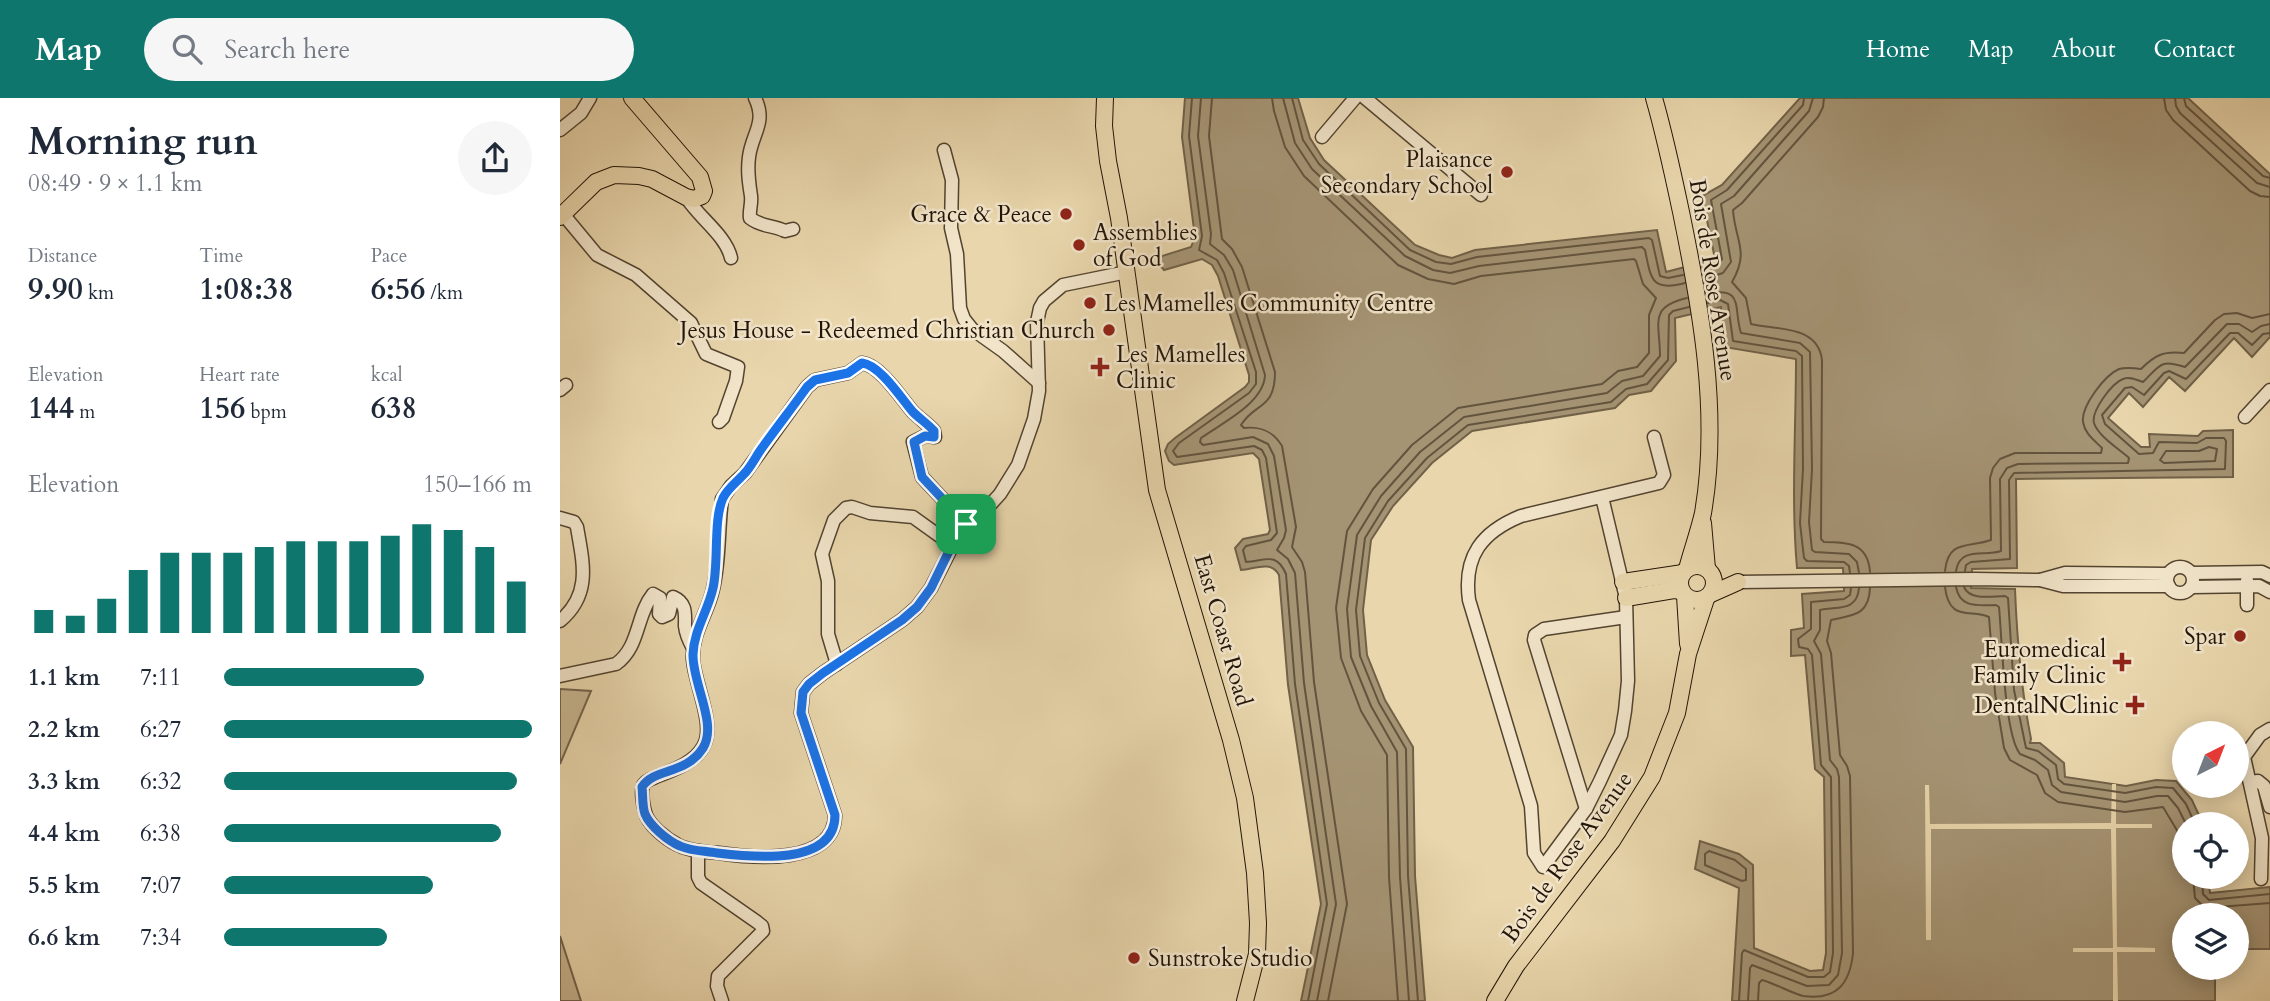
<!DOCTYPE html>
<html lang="en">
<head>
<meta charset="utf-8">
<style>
  :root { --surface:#fff; --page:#f6f6f7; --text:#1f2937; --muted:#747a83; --accent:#0f766e }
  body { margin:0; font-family:Cardo,serif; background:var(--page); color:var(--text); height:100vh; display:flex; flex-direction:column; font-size:26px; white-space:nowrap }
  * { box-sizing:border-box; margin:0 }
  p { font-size:23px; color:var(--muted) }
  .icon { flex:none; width:38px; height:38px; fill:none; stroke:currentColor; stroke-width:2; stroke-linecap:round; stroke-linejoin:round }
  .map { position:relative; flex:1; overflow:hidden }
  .panel { display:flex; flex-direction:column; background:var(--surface); width:560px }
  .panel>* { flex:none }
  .needle { width:46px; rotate:42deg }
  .controls { position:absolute; left:1612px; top:623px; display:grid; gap:14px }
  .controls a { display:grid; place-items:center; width:77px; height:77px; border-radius:50%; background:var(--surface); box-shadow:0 4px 18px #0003; font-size:35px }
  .pin { position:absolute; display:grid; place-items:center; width:60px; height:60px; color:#fff; margin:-30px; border-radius:14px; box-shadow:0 4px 10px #0006 }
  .round { display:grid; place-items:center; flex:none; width:74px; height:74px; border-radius:37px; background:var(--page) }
  .headline { display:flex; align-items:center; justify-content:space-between; height:119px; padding:0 28px }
  h1 { font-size:38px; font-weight:700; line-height:52px }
  .metrics { display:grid; grid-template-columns:repeat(3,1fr); gap:10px; height:119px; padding:7px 28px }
  .metrics div { display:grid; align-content:center }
  .metrics b { font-size:30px; font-weight:700 }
  .metrics small { font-size:19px; font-weight:400 }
  .metrics p { font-size:19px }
  .chart { height:196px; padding:14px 28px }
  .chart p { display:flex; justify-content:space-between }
  .chart svg { width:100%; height:126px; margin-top:7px; stroke:var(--accent); stroke-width:6 }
  ul { padding:0 28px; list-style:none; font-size:23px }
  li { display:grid; grid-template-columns:112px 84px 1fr; align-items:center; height:52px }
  li i { height:18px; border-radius:9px; background:var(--accent) }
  header { display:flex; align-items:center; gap:42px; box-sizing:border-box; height:98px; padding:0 35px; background:var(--accent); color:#fff }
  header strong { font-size:33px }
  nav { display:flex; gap:38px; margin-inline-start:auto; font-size:24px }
  .search { width:490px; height:63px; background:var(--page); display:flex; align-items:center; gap:18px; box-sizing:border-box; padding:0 24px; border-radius:38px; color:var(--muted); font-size:26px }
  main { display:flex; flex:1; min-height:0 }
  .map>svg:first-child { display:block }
  .green { fill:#c7b590; stroke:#74644c; stroke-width:2 }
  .water { fill:#a59474; stroke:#706148; stroke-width:2 }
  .pier { fill:#e9d6ac }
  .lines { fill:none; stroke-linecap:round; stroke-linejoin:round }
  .shore { stroke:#63543e; stroke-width:2 }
  .minor-casing { stroke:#534430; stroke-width:15 }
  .major-casing { stroke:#211407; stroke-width:18 }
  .minor { stroke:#f1e4c9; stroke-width:12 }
  .major { stroke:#e9d6ac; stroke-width:16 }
  .route-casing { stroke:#fff; stroke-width:14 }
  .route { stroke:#1a73e8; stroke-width:9 }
  .poi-dot { fill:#8f2418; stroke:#f1e4c9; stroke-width:2.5 }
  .labels { text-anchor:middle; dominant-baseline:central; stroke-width:5; stroke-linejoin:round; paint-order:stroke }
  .poi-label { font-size:23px; fill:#211407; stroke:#f1e4c9; text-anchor:end }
  .street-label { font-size:23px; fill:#211407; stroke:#f1e4c9 }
</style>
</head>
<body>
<header>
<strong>Map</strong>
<div class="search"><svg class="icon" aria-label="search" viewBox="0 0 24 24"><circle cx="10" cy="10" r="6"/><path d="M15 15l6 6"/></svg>Search here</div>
<nav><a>Home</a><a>Map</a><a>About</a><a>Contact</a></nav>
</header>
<main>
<section class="panel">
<div class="headline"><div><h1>Morning run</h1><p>08:49 · 9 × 1.1 km</p></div><a class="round"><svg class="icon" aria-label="share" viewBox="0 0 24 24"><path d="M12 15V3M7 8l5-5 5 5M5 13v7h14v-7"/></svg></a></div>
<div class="metrics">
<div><p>Distance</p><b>9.90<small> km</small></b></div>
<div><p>Time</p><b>1:08:38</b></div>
<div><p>Pace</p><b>6:56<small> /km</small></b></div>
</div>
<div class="metrics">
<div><p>Elevation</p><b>144<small> m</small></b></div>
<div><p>Heart rate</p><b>156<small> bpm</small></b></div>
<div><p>kcal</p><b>638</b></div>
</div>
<div class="chart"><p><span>Elevation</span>150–166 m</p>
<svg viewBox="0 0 160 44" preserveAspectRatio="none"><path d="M5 44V36M15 44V38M25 44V32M35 44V22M45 44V16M55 44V16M65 44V16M75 44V14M85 44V12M95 44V12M105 44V12M115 44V10M125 44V6M135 44V8M145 44V14M155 44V26"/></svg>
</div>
<ul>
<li><b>1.1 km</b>7:11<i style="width:65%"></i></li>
<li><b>2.2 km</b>6:27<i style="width:100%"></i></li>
<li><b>3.3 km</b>6:32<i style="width:95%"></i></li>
<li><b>4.4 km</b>6:38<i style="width:90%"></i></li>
<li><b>5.5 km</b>7:07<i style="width:68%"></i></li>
<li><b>6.6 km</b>7:34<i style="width:53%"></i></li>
</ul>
</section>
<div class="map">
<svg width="1710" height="903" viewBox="0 0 1710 903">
  <rect width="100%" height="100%" fill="#e9d6ac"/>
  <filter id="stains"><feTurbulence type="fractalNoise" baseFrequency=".00286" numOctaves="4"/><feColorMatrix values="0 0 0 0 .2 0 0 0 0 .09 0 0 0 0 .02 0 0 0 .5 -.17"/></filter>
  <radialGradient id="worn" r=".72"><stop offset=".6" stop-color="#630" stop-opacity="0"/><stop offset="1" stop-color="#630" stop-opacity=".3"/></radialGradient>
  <g class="green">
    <polygon points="0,591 31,593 0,666"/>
    <polygon points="0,838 21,903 0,903"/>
  </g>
  <path class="water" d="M625,0h113l12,40 14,22 91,85 24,10 13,3 23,-8 182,-20 9,42 49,-13 -13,-63 20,-11 78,-87h388l82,76v163l-18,20 -18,-19 -49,53 -16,-14 -26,30 -14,-14 -21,25 33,29h9l-1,-13 49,2 5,-5 30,-1v47l-217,2 1,89 -45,1 -1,19 44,1c2,51 6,100 16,150l-1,4h10l24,20 1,14 61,9 30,-6 20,1 16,19 11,24h-19v53h24l2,16 60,-6v62h-33l-1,-34h-52v53h31v33h-483l7,-113 -44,-19 5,-28 39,13 14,11 1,83 56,23 13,-1 3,-17 -2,-176 -9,-8 -10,-114 -14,1v-26l13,-2 -2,-34 42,-3 -1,-23h-46c-6,-69 -1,-139 -1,-209l-72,-12 -3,-40 -46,11 1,43 -25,30 -22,4 -14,13 -143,23 -40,32 -39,43 -22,34 -8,70 4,45 18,45 28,47 2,129 10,125h-124l20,-97 -33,-219 -9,-110c-8,-15 -24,-6 -38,-5l-6,-22 8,-9 25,-5 2,-4 -11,-71 -6,-6 -79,12 -5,-4 -4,-10 3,-7 7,-6 70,-51 4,-5v-7l-31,-99 -6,-11 -10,-6 -38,11 -6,-7 4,-7 29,-9 4,-10 -13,-100z"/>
  <polygon class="pier" points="1552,686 1556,686 1556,726 1592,726 1592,730 1556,730 1557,849 1595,850 1595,854 1557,854 1558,903 1553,903 1553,854 1513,854 1513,850 1553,850 1551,731 1371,731 1371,842 1366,842 1365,687 1369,687 1370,726 1551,725"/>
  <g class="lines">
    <g class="shore">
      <path d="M632,0l-3,38 13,100 -3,14 18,10 7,13 32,99v12l-7,9 -70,50 -6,8 4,6 77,-11 8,4 4,8 11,75 -6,7 -25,6 -3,4 3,12c19,-1 30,-11 40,12l9,110 32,220 -19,97"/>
      <path d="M641,0l-3,38 13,98 -1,10 14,11 9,15 32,105c-1,28 -43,48 -64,63l-1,4 3,3 50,-8 15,7 6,12 12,74 -2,8 -7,12 11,9 7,14 9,110 32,221 -19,97"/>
      <path d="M652,0l-3,38 13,103 10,10 10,18 33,105c0,38 -20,30 -34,53l3,3c17,-2 29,3 38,18l14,81 -4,20 10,15 3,10 9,110 33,222 -19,97"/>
      <polyline points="712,0 714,13 725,49 744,78 838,167 868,181 894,186 921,178 1074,161 1076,163 1083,186 1096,200 1089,217 1089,255 1077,269 1058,273 1042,286 898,310 852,347 813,391 787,433 776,510 781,560 801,613 827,657 829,779 838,903"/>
      <path d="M723,0l12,45 17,26 93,87 28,14 17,3 29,-7 163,-19 3,3c6,29 6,42 40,33"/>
      <polyline points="732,0 743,42 759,66 850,152 876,164 891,166 917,159 1089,140 1092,142 1100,178 1108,180 1123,177"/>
      <path d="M1264,0l-1,9 -5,10 -76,86 -9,7c2,31 17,41 -1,72l14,16 5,26c26,6 67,1 71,36l-1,179 3,3c24,0 44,1 46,30"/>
      <polyline points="1604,0 1606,12 1613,22 1690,93 1700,98 1710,99"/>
      <polyline points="1615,0 1616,8 1620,15 1697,85 1710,89"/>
      <polyline points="1624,0 1626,8 1703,78 1710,80"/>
      <polyline points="1142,172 1158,168 1162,161 1151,102 1167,92 1243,7 1244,0"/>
      <polyline points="1144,181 1163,175 1171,164 1161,106 1174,98 1249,13 1253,0"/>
      <path d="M1146,196c39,-9 27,15 35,39l59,10 10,9 2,117 -3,53 3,28 3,2 34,2 8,8 2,11"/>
      <polyline points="1148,205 1160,202 1168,206 1173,243 1236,253 1242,258 1243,371 1240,425 1244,460 1247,463 1284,464 1289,468 1290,475"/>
      <polygon points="1649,349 1657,351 1655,363 1604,365 1600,362 1606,353 1639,353"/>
      <path d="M1385,473c3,-32 24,-23 46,-31l-1,-62 3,-10 7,-9 15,-6h86l1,-5c-8,-8 -17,-14 -19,-26 -2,-16 22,-47 36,-53 7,-2 15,-1 22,0 14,-14 22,-18 43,-16l31,-33 9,-6 13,-1 15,5 18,-4"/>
      <path d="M1396,473c4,-25 28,-14 45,-20l-1,-72 7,-11 11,-4 110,-1 1,-5c-10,-9 -31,-22 -35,-35 -3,-12 18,-40 29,-44 7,-3 14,1 20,3 18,-18 18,-23 42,-15l42,-43h12l13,8 9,-6 9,-2"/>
      <polyline points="1405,473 1406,467 1411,464 1450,461 1449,382 1454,375 1665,371 1666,343 1664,340 1646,340 1637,345 1599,344 1593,355 1579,356 1545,326 1542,317 1565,290 1572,289 1584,297 1604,275 1609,273 1626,281 1670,235 1678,235 1692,247 1703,236 1710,235"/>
      <path d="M1385,489c4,35 25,22 44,30l6,76 9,55 6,12 27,15 8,18 13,9 67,10 38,-5 21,35"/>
      <path d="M1396,489c4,22 23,18 40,18l3,2c3,30 5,127 21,147l15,6 13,10 4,15 9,7 64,10 32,-6h11l10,12 8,16"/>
      <path d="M1404,489c6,14 28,9 41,9l3,2 6,92 12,58 12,3 18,14 2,14 6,5 61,9 31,-6 17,1 13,16 9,20"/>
      <polygon points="1149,753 1175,762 1186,771 1186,782 1182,783 1145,767 1145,756"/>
      <polyline points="1633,779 1635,800 1645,810 1710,805"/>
      <polyline points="1642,779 1643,796 1649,802 1710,796"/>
      <path d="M849,903l-9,-124 -3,-125 -26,-46 -20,-49 -4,-48 10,-74 24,-39 39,-44 44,-35 143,-24 15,-12 21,-5 17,-20c0,-33 -12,-49 27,-58"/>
      <polyline points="858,903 848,778 846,651 819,605 800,558 796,512 805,440 828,403 867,360 908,327 1051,304 1066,291 1087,286 1108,262 1109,217 1113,213 1129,209"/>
      <polyline points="1179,903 1182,855 1184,852 1248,879 1264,879 1270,874 1273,855 1271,679 1261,667 1252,557 1248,551 1239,549 1238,541 1251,531 1251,504 1284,501 1290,497 1291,490"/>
      <path d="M1188,903l2,-33 2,-3 55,21 22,-1 9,-10 4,-22 -3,-176 -2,-8 -7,-9 -9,-106 -7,-13 6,-11v-20c17,-4 37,2 39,-22"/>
      <path d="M1198,903l1,-18 3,-3c14,4 27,12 41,16 35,5 47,-14 50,-43l-3,-177 -3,-10 -7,-11 -9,-102 -4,-12 4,-21c21,-5 38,-4 39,-32"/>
    </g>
    <defs>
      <g id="minor">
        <path d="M195,0c12,25 -3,35 -6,59 -2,14 0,26 2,39 1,8 -2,14 -1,22 11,9 23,7 35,13l8,-2"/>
        <polyline points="805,0 921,97"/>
        <polyline points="0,32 21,15 30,0"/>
        <polyline points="762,39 795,0"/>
        <polyline points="384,52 392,82 391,130 397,156 400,210 404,221 412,231 443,253 479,285"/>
        <path d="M126,99c12,20 40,38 45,61"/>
        <polyline points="3,116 37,157 76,177 131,225 146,256 178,269 176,283 163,320 159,324"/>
        <polyline points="0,292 6,287"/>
        <polyline points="1685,319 1710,292"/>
        <path d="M1042,399l24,101 2,83 -3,30 -4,24 -21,46 -14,28 -43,58 -9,-14 -3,-47 -62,-206c-6,-44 13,-68 52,-84l138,-33 5,-8 -10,-38"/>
        <path d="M0,420l14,4 3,5c6,36 15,67 -17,94"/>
        <path d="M406,426l-44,-47 -9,-35 12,-6 10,1 -1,-6c-6,-7 -14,-12 -21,-19 -12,-14 -33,-47 -51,-49l-14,10 -33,7 -8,7 -62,86 -14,13 -9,13c-4,30 -2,61 -9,90 -5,24 -22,45 -20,71 2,25 23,66 10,87 -14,25 -57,28 -60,39 -2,6 0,19 2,26 3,13 21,27 33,33 11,6 28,7 41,8 33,5 116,13 116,-38l-34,-102 2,-21 6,-8 14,-11 79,-53 15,-13 14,-19 27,-53 8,-11 23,-18 11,-12 18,-29 16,-46 5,-28 -2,-69 3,-14 4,-7 19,-16 64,-13"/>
        <circle cx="1620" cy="482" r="13"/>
        <polyline points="1632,475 1702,474 1710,478"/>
        <polyline points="1480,482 1505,475 1608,476"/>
        <polyline points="1687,482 1687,507"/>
        <polyline points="1178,484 1415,481 1480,482 1503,488 1609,488"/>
        <polyline points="1632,489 1699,488 1710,494"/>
        <polyline points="277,566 268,536 268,483 262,456 274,422 286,410 292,409 310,415 353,419 392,447"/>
        <path d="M0,578l56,-12c24,-17 20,-49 37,-70l7,4 -1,16 3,3 7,-3 4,-17c14,6 12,17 12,29 1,9 4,15 8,22"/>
        <polyline points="1690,684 1698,683 1704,688 1710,709"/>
        <polyline points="1026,711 974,542 975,537 984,531 1066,519"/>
        <polyline points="138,753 138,779 141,785 197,824 202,828 203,833 158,878 157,888 162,903"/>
        <polyline points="1701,781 1702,740 1684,659 1700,637 1710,631"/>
      </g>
      <g id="major">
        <polyline points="545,0 544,28 548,63 559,120 597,392 671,642 685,700 695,775 698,825 697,856 685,903"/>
        <path d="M1094,0c11,38 19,76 27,114 20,97 39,202 22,301 -4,18 -11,37 -16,56"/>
        <polyline points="0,119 36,84 54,77 79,78 92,81 126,99 134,101 142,98 144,93 140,79 72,0"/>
        <polyline points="1143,425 1147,471"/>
        <circle cx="1137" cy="485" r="17"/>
        <polyline points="1063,484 1123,475"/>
        <polyline points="1151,496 1178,484"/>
        <polyline points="1125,498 1128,546"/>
        <polyline points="1066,500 1114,492 1121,493"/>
        <polyline points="935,903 956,868 1052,743 1092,679 1117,615 1128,556 1146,501"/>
      </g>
    </defs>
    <use href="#minor" class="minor-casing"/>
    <use href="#major" class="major-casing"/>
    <use href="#minor" class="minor"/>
    <use href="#major" class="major"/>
  </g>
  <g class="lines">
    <defs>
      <path id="route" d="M302,265c18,2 39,35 51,49 7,7 15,12 21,19v6l-9,-1 -11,6 8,35 44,47 -14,21 -21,43 -14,19 -15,13 -79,53 -14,11 -6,8 -2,21 34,102c0,52 -84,42 -118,38 -12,-2 -26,-2 -37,-7 -12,-5 -30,-20 -35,-32 -3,-8 -2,-19 -3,-27 12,-19 44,-12 61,-39 15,-24 -11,-65 -10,-94 1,-24 15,-43 20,-66 6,-26 0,-68 10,-90 5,-10 14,-16 21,-24 7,-7 12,-18 18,-26 15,-21 30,-40 45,-61l8,-7 33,-7z"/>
    </defs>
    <use href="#route" class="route-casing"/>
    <use href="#route" class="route"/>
  </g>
  <g class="poi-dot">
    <circle cx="947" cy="74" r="7"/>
    <circle cx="506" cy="116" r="7"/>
    <circle cx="519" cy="147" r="7"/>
    <circle cx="530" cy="205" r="7"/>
    <circle cx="549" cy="232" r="7"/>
    <path d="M536.5 258.5h7v7h7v7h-7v7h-7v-7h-7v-7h7z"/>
    <circle cx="1680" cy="538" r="7"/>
    <path d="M1558.5 553.5h7v7h7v7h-7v7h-7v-7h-7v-7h7z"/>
    <path d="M1571.5 596.5h7v7h7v7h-7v7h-7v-7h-7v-7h7z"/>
    <circle cx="574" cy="860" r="7"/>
  </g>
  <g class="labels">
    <g class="poi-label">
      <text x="933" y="61">Plaisance<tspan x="933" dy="26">Secondary School</tspan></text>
      <text x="492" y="116">Grace &amp; Peace</text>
      <text x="533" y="134" text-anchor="start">Assemblies<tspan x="533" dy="26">of God</tspan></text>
      <text x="544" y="205" text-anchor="start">Les Mamelles Community Centre</text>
      <text x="535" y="232">Jesus House - Redeemed Christian Church</text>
      <text x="556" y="256" text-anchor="start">Les Mamelles<tspan x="556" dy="26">Clinic</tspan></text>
      <text x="1666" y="538">Spar</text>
      <text x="1546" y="551">Euromedical<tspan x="1546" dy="26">Family Clinic</tspan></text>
      <text x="1559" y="607">DentalNClinic</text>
      <text x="588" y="860" text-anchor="start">Sunstroke Studio</text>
    </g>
    <g class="street-label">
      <text transform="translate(1153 182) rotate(81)">Bois de Rose Avenue</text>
      <text transform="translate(663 532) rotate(74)">East Coast Road</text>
      <text transform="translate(1007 759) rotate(-54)">Bois de Rose Avenue</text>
    </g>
  </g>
  <rect width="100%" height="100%" filter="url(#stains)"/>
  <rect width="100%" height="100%" fill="url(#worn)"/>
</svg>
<div class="controls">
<a><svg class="needle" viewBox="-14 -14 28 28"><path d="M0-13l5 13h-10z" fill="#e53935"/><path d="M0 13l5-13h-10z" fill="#747a83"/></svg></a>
<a><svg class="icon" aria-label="locate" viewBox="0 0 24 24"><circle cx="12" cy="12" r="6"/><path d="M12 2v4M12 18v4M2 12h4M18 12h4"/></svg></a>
<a><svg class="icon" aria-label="layers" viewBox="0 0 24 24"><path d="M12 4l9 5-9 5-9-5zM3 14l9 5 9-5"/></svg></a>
</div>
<div class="pin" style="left:406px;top:426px;background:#1e9e55"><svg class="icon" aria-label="arrive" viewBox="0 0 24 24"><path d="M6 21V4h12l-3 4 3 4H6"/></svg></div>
</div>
</main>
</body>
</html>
